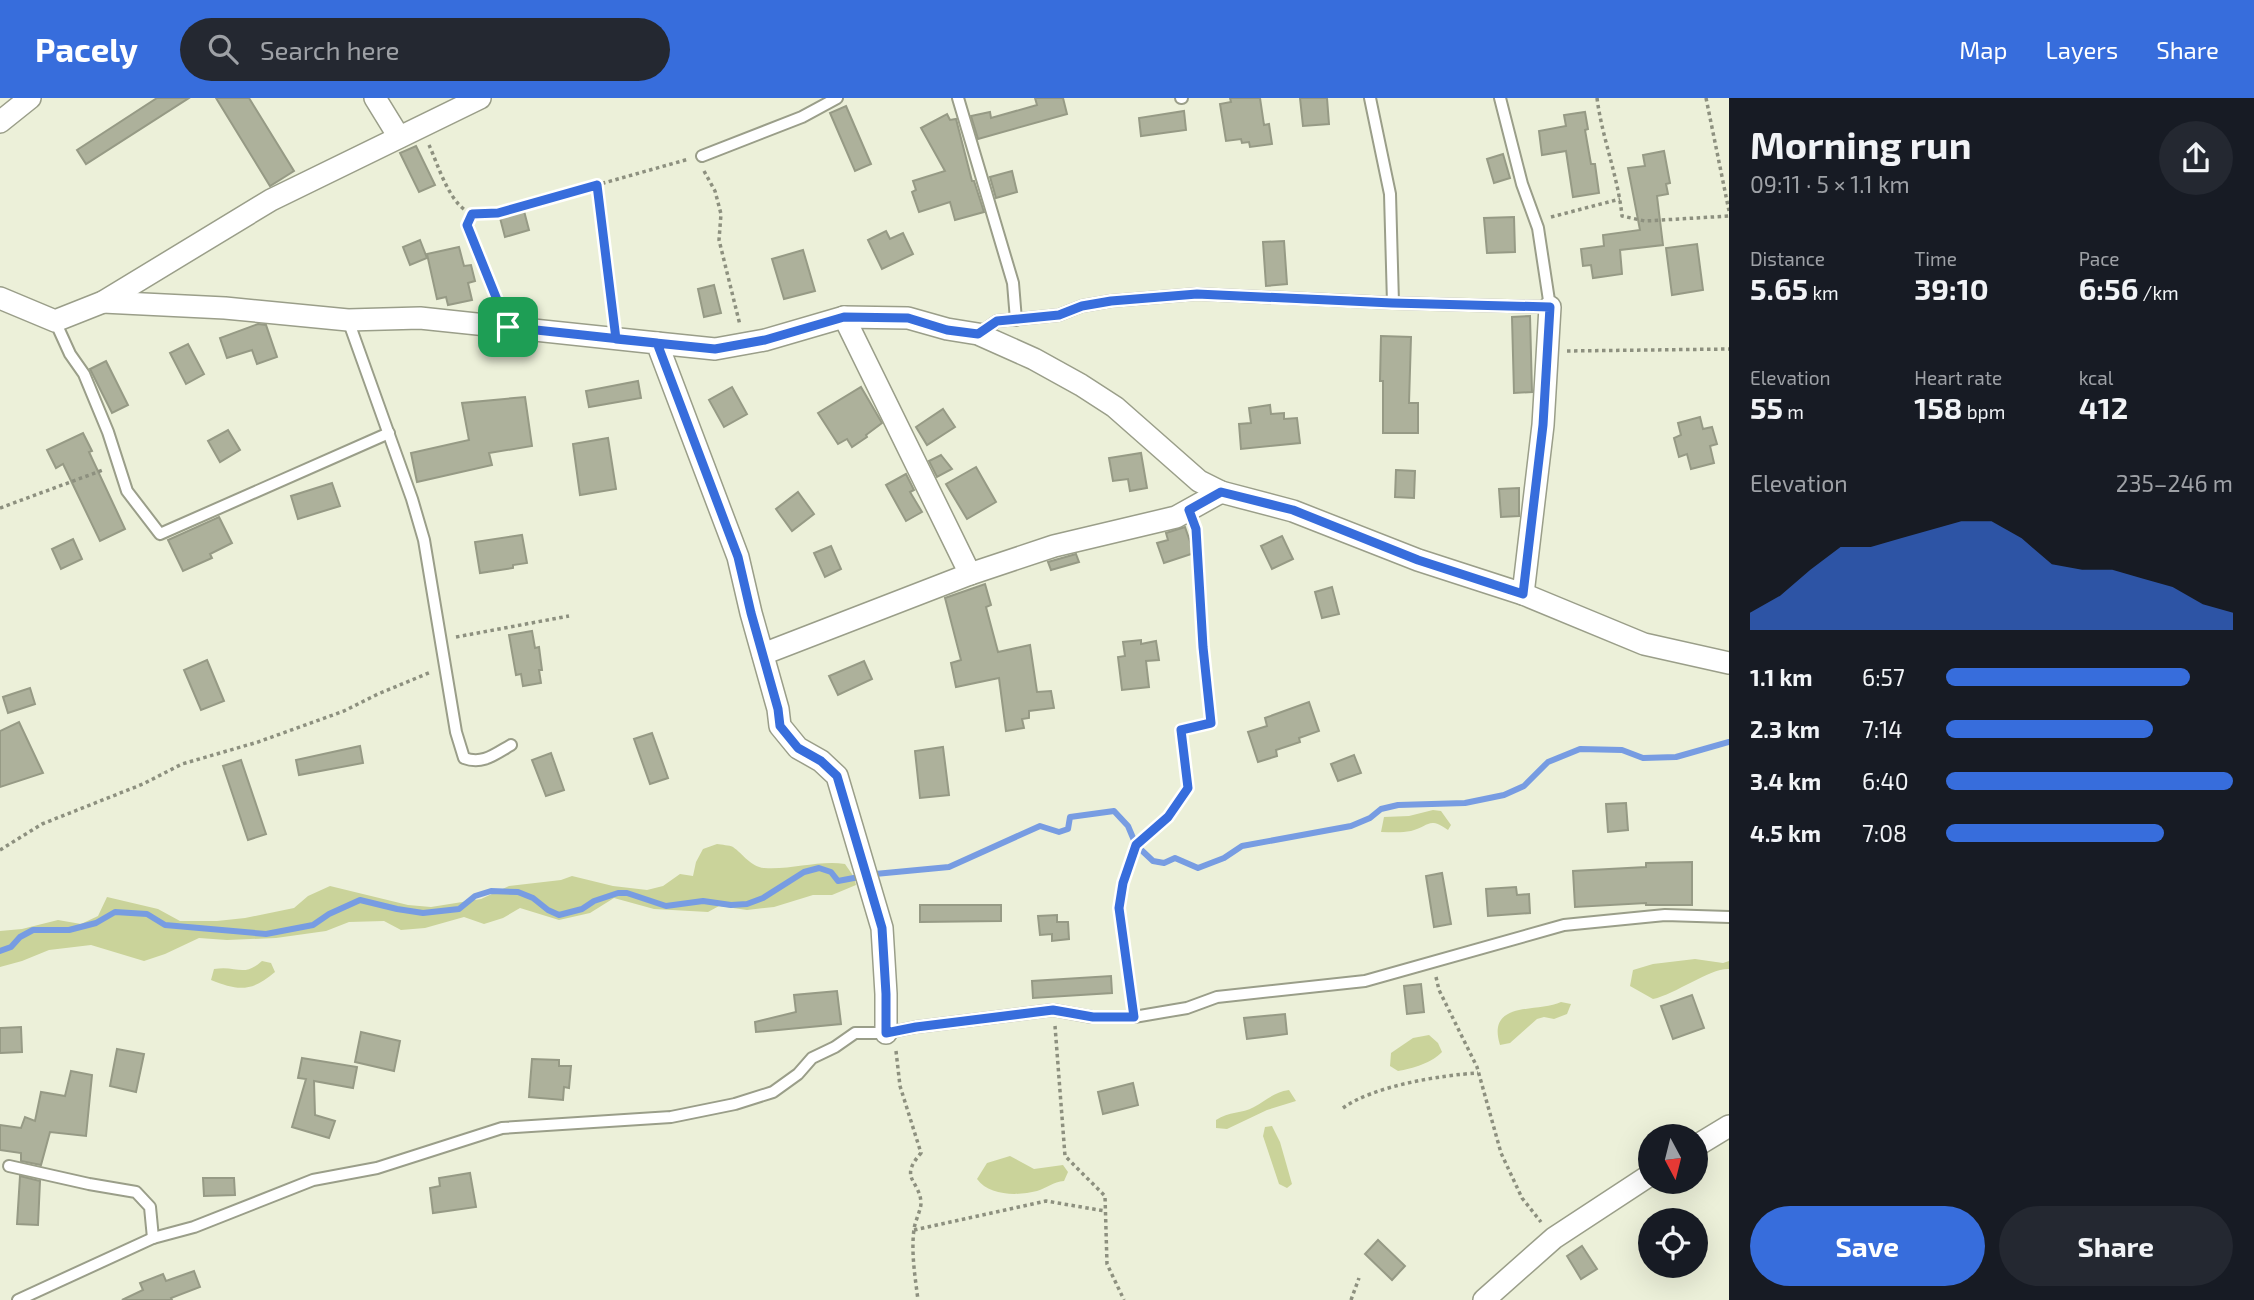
<!DOCTYPE html>
<html lang="en">
<head>
<meta charset="utf-8">
<style>
  :root { --surface:#171b24; --page:#242831; --text:#f1f3f6; --muted:#9ea1a6; --accent:#376ddc }
  body { margin:0; font-family:"Exo 2",sans-serif; background:var(--page); color:var(--text); height:100vh; display:flex; flex-direction:column; font-size:26px; white-space:nowrap }
  * { box-sizing:border-box; margin:0 }
  p { font-size:23px; color:var(--muted) }
  .icon { flex:none; width:38px; height:38px; fill:none; stroke:currentColor; stroke-width:2; stroke-linecap:round; stroke-linejoin:round }
  .map { position:relative; flex:1; overflow:hidden }
  .panel { display:flex; flex-direction:column; background:var(--surface); width:525px }
  .panel>* { flex:none }
  .needle { width:46px; rotate:173deg }
  .fabs { position:absolute; left:1638px; top:1026px; display:grid; gap:14px }
  .fabs a { display:grid; place-items:center; width:70px; height:70px; border-radius:50%; background:var(--surface); box-shadow:0 7px 28px #0002; font-size:35px }
  .pin { position:absolute; display:grid; place-items:center; width:60px; height:60px; color:#fff; margin:-30px; border-radius:14px; box-shadow:0 4px 10px #0006 }
  .round { display:grid; place-items:center; flex:none; width:74px; height:74px; border-radius:37px; background:var(--page) }
  .head { display:flex; align-items:center; justify-content:space-between; height:119px; padding:0 21px }
  h1 { font-size:38px; font-weight:700; line-height:52px }
  .stats { display:grid; grid-template-columns:repeat(3,1fr); gap:10px; height:119px; padding:7px 21px }
  .stats div { display:grid; align-content:center }
  .stats b { font-size:30px; font-weight:700 }
  .stats small { font-size:19px; font-weight:400 }
  .stats p { font-size:19px }
  .chart { height:196px; padding:14px 21px }
  .chart p { display:flex; justify-content:space-between }
  .chart svg { width:100%; height:126px; margin-top:7px; fill:var(--accent); opacity:.7 }
  .cta { display:flex; gap:14px; margin-top:auto; padding:14px 21px }
  .cta a { flex:1; height:80px; border-radius:42px; background:var(--accent); color:#fff; font-size:28px; font-weight:700; line-height:80px; text-align:center }
  .cta a+a { background:var(--page); color:var(--text) }
  ul { padding:0 21px; list-style:none; font-size:23px }
  li { display:grid; grid-template-columns:112px 84px 1fr; align-items:center; height:52px }
  li i { height:18px; border-radius:9px; background:var(--accent) }
  header { display:flex; align-items:center; gap:42px; box-sizing:border-box; height:98px; padding:0 35px; background:var(--accent); color:#fff }
  header strong { font-size:33px }
  nav { display:flex; gap:38px; margin-inline-start:auto; font-size:24px }
  .search { width:490px; height:63px; background:var(--page); display:flex; align-items:center; gap:18px; box-sizing:border-box; padding:0 24px; border-radius:38px; color:var(--muted); font-size:26px }
  main { display:flex; flex:1; min-height:0 }
  .map>svg:first-child { display:block }
  .green { fill:#cad39a }
  .lines { fill:none; stroke-linecap:round; stroke-linejoin:round }
  .stream { stroke:#779ce2; stroke-width:6 }
  .building { fill:#adb19b; stroke:#969a85; stroke-width:2 }
  .service-casing { stroke:#9a9e89; stroke-width:14 }
  .minor-casing { stroke:#9a9e89; stroke-width:24 }
  .path { stroke:#8d907f; stroke-width:3.5; stroke-dasharray:3.5 3.5; stroke-linecap:butt }
  .service { stroke:#fff; stroke-width:10 }
  .minor { stroke:#fff; stroke-width:21 }
  .route-casing { stroke:#fff; stroke-width:14 }
  .route { stroke:#376ddc; stroke-width:9 }
</style>
</head>
<body>
<header>
<strong>Pacely</strong>
<div class="search"><svg class="icon" aria-label="search" viewBox="0 0 24 24"><circle cx="10" cy="10" r="6"/><path d="M15 15l6 6"/></svg>Search here</div>
<nav><a>Map</a><a>Layers</a><a>Share</a></nav>
</header>
<main>
<div class="map">
<svg width="1729" height="1202" viewBox="0 0 1729 1202">
  <rect width="100%" height="100%" fill="#ecf0d9"/>
  <g class="green">
    <path d="M1433,712l8,1 10,14 -3,5c-20,-14 -19,-3 -37,1 -10,2 -20,1 -30,1l3,-15 25,-1z"/>
    <path d="M717,746c5,1 12,1 16,3 10,7 18,20 31,21 28,2 55,-8 81,-4l9,13 2,8 -24,10h-19l-39,12 -27,3 -28,-4 -11,6 -54,-3 -40,-11 -24,15 -31,7 -39,-12 -17,10 -19,6 -20,-7 -39,11 -24,2 -17,-9 -35,1 -23,9 -50,7 -49,2 -28,-2 -34,16 -21,7 -53,-16 -42,5 -27,11 -22,6v-36l22,-2 36,-9 23,4 17,-8 9,-19 51,12 22,12h37l28,-3 49,-10 14,-12 22,-10 78,19 23,2 50,-8 28,-13 52,-6 11,-4 41,10 34,4 16,-4 17,-12 13,2 3,-14 7,-13z"/>
    <path d="M1695,861l28,4 6,-2v8c-19,-1 -53,25 -76,30l-23,-13 3,-16 20,-6z"/>
    <path d="M262,863l9,2 4,9c-23,20 -37,19 -64,8l3,-11c23,-4 29,9 48,-8z"/>
    <path d="M1561,904l10,2 -4,10 -13,5 -10,-2 -7,2 -27,24 -10,2c-14,-45 38,-32 61,-43z"/>
    <path d="M1429,937l9,8 4,9c-9,10 -30,17 -44,19l-8,-5 1,-13 22,-15z"/>
    <path d="M1289,992l7,11 -29,9 -40,19 -11,-1v-8c13,-9 26,-6 38,-13 13,-7 20,-15 35,-17z"/>
    <polygon points="1272,1028 1280,1044 1292,1086 1287,1090 1279,1086 1263,1038 1265,1029"/>
    <path d="M1010,1058l24,13 29,-4 5,7 -4,9c-11,1 -17,7 -27,10 -19,5 -48,5 -60,-12l10,-16z"/>
  </g>
  <g class="lines">
    <polyline class="stream" points="0,853 11,849 20,839 33,832 69,832 96,825 115,814 147,816 165,827 266,836 313,827 329,816 360,802 397,811 423,815 459,811 475,798 491,793 518,794 533,800 548,812 559,817 582,811 594,803 618,795 627,795 666,808 703,803 731,807 747,806 763,800 804,774 819,770 831,774 838,783 875,776 949,769 1040,728 1059,734 1068,731 1070,719 1114,713 1128,728 1136,747 1153,763 1164,765 1175,760 1198,770 1224,760 1242,748 1351,728 1370,720 1381,711 1398,707 1465,705 1504,697 1524,688 1548,664 1580,651 1622,652 1643,660 1676,659 1729,644"/>
  </g>
  <g class="building">
    <polygon points="157,0 189,0 86,66 77,52"/>
    <polygon points="216,0 249,0 294,73 270,88"/>
    <polygon points="1035,0 1063,0 1067,16 978,41 971,18 990,14 991,20 1037,7"/>
    <polygon points="1230,0 1260,0 1264,27 1269,26 1272,46 1250,49 1249,44 1242,45 1241,41 1226,43 1220,6 1231,4"/>
    <polygon points="1300,0 1327,0 1329,26 1303,28"/>
    <polygon points="846,8 871,66 855,73 830,15"/>
    <polygon points="1184,13 1186,32 1141,38 1139,20"/>
    <polygon points="1585,14 1588,31 1585,32 1591,66 1595,66 1599,95 1573,99 1566,53 1542,57 1539,33 1566,28 1564,17"/>
    <polygon points="947,16 950,22 956,21 972,83 974,83 984,114 955,122 950,104 919,114 912,94 916,92 913,83 945,73 921,30"/>
    <polygon points="416,48 435,87 419,94 400,55"/>
    <polygon points="1664,53 1670,85 1666,86 1668,96 1657,98 1663,147 1620,152 1622,176 1593,180 1591,167 1583,168 1581,151 1604,148 1603,137 1640,132 1628,70 1645,68 1643,57"/>
    <polygon points="1503,56 1510,80 1494,85 1487,61"/>
    <polygon points="1012,73 1017,94 996,100 990,79"/>
    <polygon points="524,113 529,132 505,139 500,120"/>
    <polygon points="1514,119 1515,154 1487,155 1484,120"/>
    <polygon points="886,133 890,141 903,135 913,156 882,171 868,142"/>
    <polygon points="420,142 427,160 410,167 403,149"/>
    <polygon points="1284,143 1287,186 1266,188 1263,144"/>
    <polygon points="1697,146 1703,192 1672,197 1666,150"/>
    <polygon points="459,149 464,168 471,167 475,183 468,185 472,202 448,207 446,199 437,201 427,156"/>
    <polygon points="803,152 815,193 784,201 772,161"/>
    <polygon points="714,187 721,215 704,219 698,191"/>
    <polygon points="1530,218 1532,294 1514,295 1512,219"/>
    <polygon points="258,226 266,227 277,259 257,266 252,252 227,260 220,240"/>
    <polygon points="1381,238 1411,239 1409,305 1418,305 1418,335 1383,335 1383,283 1380,283"/>
    <polygon points="188,246 204,276 186,286 170,255"/>
    <polygon points="106,263 128,307 112,315 90,271"/>
    <polygon points="638,283 641,300 589,309 586,293"/>
    <polygon points="732,289 747,316 724,329 709,302"/>
    <polygon points="861,289 882,325 866,337 867,339 852,349 847,341 838,346 818,315"/>
    <polygon points="525,299 532,348 489,355 492,367 417,384 411,355 469,342 462,305"/>
    <polygon points="1270,307 1271,316 1284,315 1284,321 1297,320 1300,345 1241,351 1239,326 1251,325 1249,310"/>
    <polygon points="943,311 955,329 927,347 916,329"/>
    <polygon points="1700,319 1703,331 1712,329 1717,346 1710,348 1714,365 1691,371 1687,356 1679,359 1674,340 1681,337 1678,325"/>
    <polygon points="228,332 240,352 220,364 208,343"/>
    <polygon points="83,335 92,353 89,354 125,431 100,443 63,366 56,370 47,352"/>
    <polygon points="608,340 616,391 580,397 573,346"/>
    <polygon points="1141,355 1147,390 1130,393 1128,381 1113,383 1109,360"/>
    <polygon points="941,357 952,371 937,379 929,363"/>
    <polygon points="976,369 996,404 967,421 946,386"/>
    <polygon points="1396,372 1415,373 1414,400 1395,399"/>
    <polygon points="906,376 914,392 910,394 922,414 906,423 886,387"/>
    <polygon points="332,385 340,408 298,421 291,398"/>
    <polygon points="1519,390 1519,418 1501,419 1499,391"/>
    <polygon points="798,394 814,416 792,433 776,411"/>
    <polygon points="219,419 232,445 210,456 212,460 183,473 168,442"/>
    <polygon points="1185,429 1194,455 1164,465 1157,445 1168,442 1166,435"/>
    <polygon points="522,437 527,465 513,467 513,470 480,475 475,444"/>
    <polygon points="1282,438 1293,461 1272,471 1261,448"/>
    <polygon points="73,441 82,461 61,471 52,451"/>
    <polygon points="831,448 841,471 825,479 814,455"/>
    <polygon points="1076,456 1079,464 1051,472 1048,464"/>
    <polygon points="985,486 991,507 986,509 998,554 1030,547 1037,594 1051,593 1054,610 1029,613 1029,620 1022,621 1024,630 1006,633 999,580 956,589 951,565 961,562 945,500"/>
    <polygon points="1332,489 1339,516 1322,520 1315,494"/>
    <polygon points="532,533 535,550 539,549 542,572 539,572 541,585 523,588 521,576 516,577 509,537"/>
    <polygon points="1141,542 1141,546 1156,543 1159,562 1146,563 1149,589 1122,592 1118,559 1125,558 1123,544"/>
    <polygon points="207,562 224,603 201,612 184,572"/>
    <polygon points="864,563 872,581 838,597 829,578"/>
    <polygon points="30,590 35,606 8,615 3,599"/>
    <polygon points="1309,604 1319,633 1299,640 1300,644 1276,652 1277,658 1258,664 1248,634 1267,628 1265,620"/>
    <polygon points="19,624 43,675 0,689 0,633"/>
    <polygon points="652,635 668,680 650,686 634,641"/>
    <polygon points="360,648 363,665 299,677 296,662"/>
    <polygon points="943,649 949,697 920,700 915,653"/>
    <polygon points="551,655 564,692 546,698 532,662"/>
    <polygon points="1354,657 1361,675 1338,683 1331,666"/>
    <polygon points="241,662 266,736 248,742 223,668"/>
    <polygon points="1626,705 1628,732 1608,734 1606,706"/>
    <polygon points="1692,764 1692,807 1646,807 1646,805 1575,809 1573,773 1646,769 1646,765"/>
    <polygon points="1442,775 1451,826 1434,829 1426,778"/>
    <polygon points="1516,789 1517,797 1529,796 1530,815 1488,818 1486,791"/>
    <polygon points="920,807 1001,807 1001,823 920,824"/>
    <polygon points="1057,817 1057,824 1068,824 1069,841 1052,843 1052,836 1040,837 1038,818"/>
    <polygon points="1111,878 1112,895 1033,900 1032,883"/>
    <polygon points="1421,886 1424,914 1407,916 1404,888"/>
    <polygon points="837,893 841,926 756,934 755,924 796,914 794,897"/>
    <polygon points="1692,897 1704,930 1673,941 1661,908"/>
    <polygon points="1285,916 1287,936 1247,941 1244,920"/>
    <polygon points="21,929 22,954 0,955 0,930"/>
    <polygon points="361,934 400,943 394,973 355,964"/>
    <polygon points="117,951 144,956 136,994 110,988"/>
    <polygon points="302,960 357,969 353,990 314,983 315,1017 335,1023 329,1040 292,1029 306,981 298,980"/>
    <polygon points="532,961 559,962 559,968 571,968 569,990 564,989 563,1002 529,999"/>
    <polygon points="71,973 92,977 86,1038 50,1034 41,1067 21,1063 21,1055 0,1052 0,1027 21,1030 25,1019 35,1023 41,994 65,998"/>
    <polygon points="1133,985 1138,1007 1103,1016 1098,994"/>
    <polygon points="470,1075 476,1109 433,1115 430,1090 440,1088 439,1080"/>
    <polygon points="20,1078 40,1083 38,1127 17,1126"/>
    <polygon points="203,1080 234,1080 235,1097 204,1098"/>
    <polygon points="1378,1142 1405,1168 1392,1182 1365,1156"/>
    <polygon points="1582,1148 1597,1171 1581,1181 1567,1158"/>
    <polygon points="194,1173 200,1189 171,1200 172,1202 122,1202 143,1192 140,1185 163,1176 166,1183"/>
  </g>
  <g class="lines">
    <defs>
      <g id="service">
        <polyline points="958,0 1013,185 1016,222"/>
        <polyline points="1181,0 1182,0"/>
        <polyline points="1370,0 1390,96 1393,205"/>
        <polyline points="702,58 802,19 837,0"/>
        <path d="M348,222l64,179 12,41 32,192 8,26c19,7 31,-4 47,-13"/>
        <polyline points="55,223 70,256 84,276 108,334 127,393 160,436 389,335"/>
        <polyline points="978,236 997,223 1059,217 1082,208 1111,203 1197,196 1393,205 1550,209 1538,130 1522,86 1500,0"/>
        <polyline points="9,1068 89,1086 136,1094 150,1109 153,1140"/>
        <polyline points="18,1202 153,1140 194,1129 313,1082 377,1070 502,1030 671,1019 735,1006 773,994 798,976 812,960 835,949 855,935 886,935 916,929 1053,912 1092,919 1134,919 1187,910 1217,899 1365,883 1564,827 1665,817 1729,819"/>
      </g>
      <g id="minor">
        <polyline points="375,0 399,39"/>
        <polyline points="0,24 30,0"/>
        <polyline points="0,200 55,223 103,204 271,102 480,0"/>
        <polyline points="103,204 225,210 348,222 420,220 657,245 738,459 751,515 778,611 780,628 798,650 821,663 837,678 882,830 886,896 886,935"/>
        <polyline points="844,219 970,476"/>
        <polyline points="657,245 715,251 765,242 844,219 908,220 947,231 978,236 1034,261 1081,287 1115,309 1199,383 1221,394"/>
        <polyline points="1523,496 1543,327 1550,209"/>
        <polyline points="763,556 970,476 1054,448 1176,419 1221,394 1293,413 1418,462 1523,496 1644,546 1729,565"/>
        <polyline points="1696,1048 1729,1028"/>
        <polyline points="1484,1202 1554,1140 1650,1077"/>
      </g>
    </defs>
    <use href="#service" class="service-casing"/>
    <use href="#minor" class="minor-casing"/>
    <g class="path">
      <path d="M1597,0c5,40 21,78 25,118l23,5 84,-5"/>
      <polyline points="1706,0 1729,113"/>
      <path d="M429,47c9,19 22,66 46,69 7,1 15,-1 22,-1l192,-54"/>
      <polyline points="704,73 715,93 721,116 719,142 740,227"/>
      <polyline points="597,87 614,221"/>
      <polyline points="473,116 467,127 499,208"/>
      <polyline points="1551,119 1620,101"/>
      <polyline points="1567,253 1729,251"/>
      <polyline points="0,410 103,372"/>
      <polyline points="456,539 569,518"/>
      <polyline points="0,752 42,726 143,686 182,666 258,644 344,613 378,596 431,574"/>
      <polyline points="1436,879 1439,892 1477,969 1501,1055 1522,1100 1541,1124"/>
      <polyline points="1132,903 1119,810 1123,785 1136,747 1168,719 1188,690 1181,632 1211,625 1203,549 1196,432"/>
      <polyline points="1055,928 1065,1058 1105,1098 1107,1166 1124,1202"/>
      <path d="M896,953l4,35 21,67c-23,26 -1,27 0,50 0,7 -6,18 -7,26 -3,24 1,47 4,71"/>
      <path d="M1343,1010c30,-22 98,-33 135,-35"/>
      <polyline points="914,1132 1046,1103 1105,1113"/>
      <polyline points="1351,1202 1359,1180"/>
    </g>
    <use href="#service" class="service"/>
    <use href="#minor" class="minor"/>
  </g>
  <g class="lines">
    <defs>
      <polyline id="route" points="508,229 657,245 738,459 751,515 778,611 780,628 798,650 821,663 837,678 882,830 886,896 886,935 916,929 1053,912 1093,919 1134,919 1119,810 1123,785 1136,747 1168,719 1188,690 1181,632 1211,625 1203,549 1196,431 1189,412 1221,394 1293,412 1418,462 1523,496 1543,327 1550,209 1392,205 1197,196 1111,203 1082,208 1059,217 997,223 978,236 947,232 908,220 844,219 765,242 715,251 616,241 597,87 498,115 472,116 467,127 508,229"/>
    </defs>
    <use href="#route" class="route-casing"/>
    <use href="#route" class="route"/>
  </g>
</svg>
<div class="fabs">
<a><svg class="needle" viewBox="-14 -14 28 28"><path d="M0-13l5 13h-10z" fill="#e53935"/><path d="M0 13l5-13h-10z" fill="#9ea1a6"/></svg></a>
<a><svg class="icon" aria-label="locate" viewBox="0 0 24 24"><circle cx="12" cy="12" r="6"/><path d="M12 2v4M12 18v4M2 12h4M18 12h4"/></svg></a>
</div>
<div class="pin" style="left:508px;top:229px;background:#1e9e55"><svg class="icon" aria-label="arrive" viewBox="0 0 24 24"><path d="M6 21V4h12l-3 4 3 4H6"/></svg></div>
</div>
<section class="panel">
<div class="head"><div><h1>Morning run</h1><p>09:11 · 5 × 1.1 km</p></div><a class="round"><svg class="icon" aria-label="share" viewBox="0 0 24 24"><path d="M12 15V3M7 8l5-5 5 5M5 13v7h14v-7"/></svg></a></div>
<div class="stats">
<div><p>Distance</p><b>5.65<small> km</small></b></div>
<div><p>Time</p><b>39:10</b></div>
<div><p>Pace</p><b>6:56<small> /km</small></b></div>
</div>
<div class="stats">
<div><p>Elevation</p><b>55<small> m</small></b></div>
<div><p>Heart rate</p><b>158<small> bpm</small></b></div>
<div><p>kcal</p><b>412</b></div>
</div>
<div class="chart"><p><span>Elevation</span>235–246 m</p>
<svg viewBox="0 0 160 44" preserveAspectRatio="none"><path d="M0 44V38L10 32L20 23L30 15L40 15L50 12L60 9L70 6L80 6L90 12L100 21L110 23L120 23L130 26L140 29L150 35L160 38V44z"/></svg>
</div>
<ul>
<li><b>1.1 km</b>6:57<i style="width:85%"></i></li>
<li><b>2.3 km</b>7:14<i style="width:72%"></i></li>
<li><b>3.4 km</b>6:40<i style="width:100%"></i></li>
<li><b>4.5 km</b>7:08<i style="width:76%"></i></li>
</ul>
<div class="cta"><a>Save</a><a>Share</a></div>
</section>
</main>
</body>
</html>
